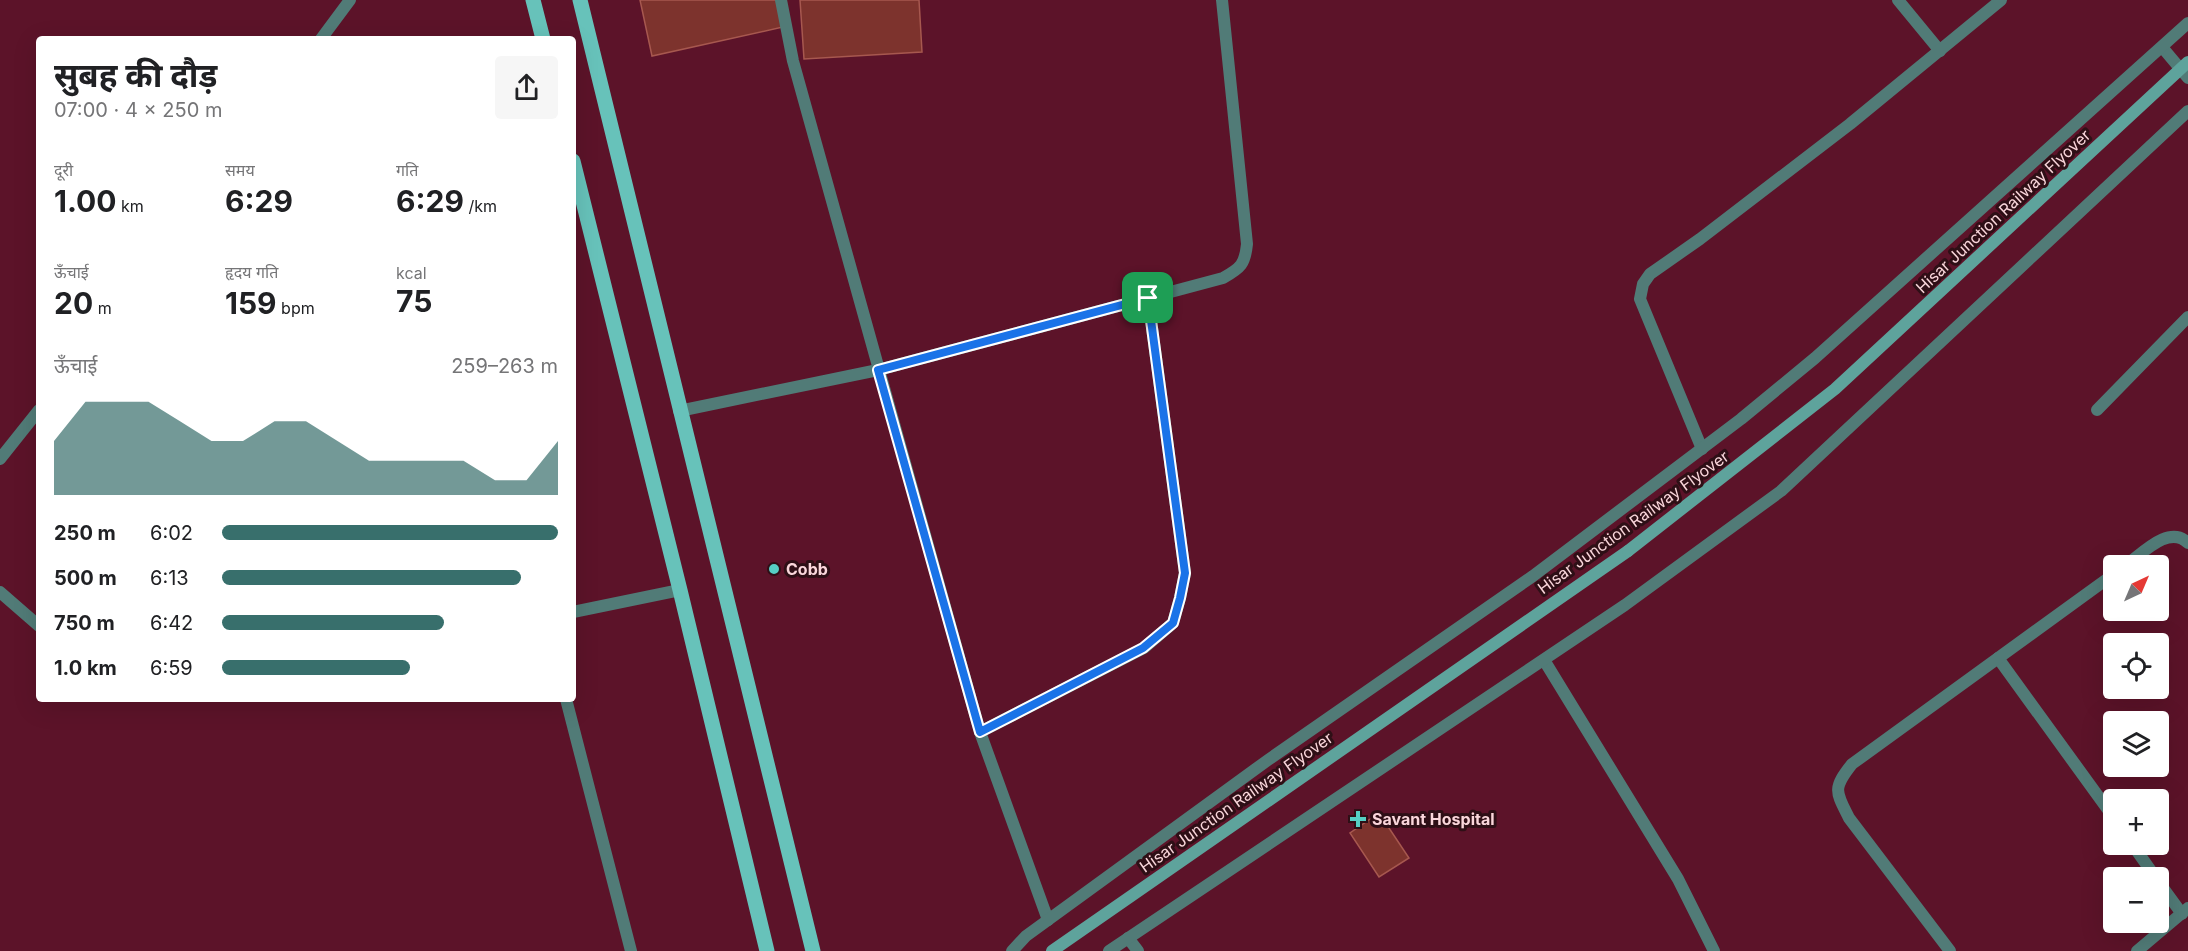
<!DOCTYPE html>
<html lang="hi">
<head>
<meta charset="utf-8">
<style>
  :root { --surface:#fff; --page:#f6f6f6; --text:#202124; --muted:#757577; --accent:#386f6c }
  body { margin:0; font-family:Inter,"Noto Sans Devanagari",sans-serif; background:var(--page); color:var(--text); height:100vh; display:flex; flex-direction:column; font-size:22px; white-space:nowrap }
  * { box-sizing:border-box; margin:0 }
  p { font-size:20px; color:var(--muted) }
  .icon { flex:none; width:33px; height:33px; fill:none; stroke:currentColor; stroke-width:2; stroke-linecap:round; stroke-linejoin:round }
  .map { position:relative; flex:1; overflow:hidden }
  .side { position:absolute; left:36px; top:36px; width:540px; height:666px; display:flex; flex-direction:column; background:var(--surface); border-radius:6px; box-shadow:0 6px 24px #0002 }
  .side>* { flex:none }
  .needle { width:39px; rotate:44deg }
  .fabs { position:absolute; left:2103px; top:555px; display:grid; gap:12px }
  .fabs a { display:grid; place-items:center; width:66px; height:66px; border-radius:6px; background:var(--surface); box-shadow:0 6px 24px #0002; font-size:30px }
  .pin { position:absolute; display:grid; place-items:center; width:51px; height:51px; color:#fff; margin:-26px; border-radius:12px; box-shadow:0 3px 9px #0006 }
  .round { display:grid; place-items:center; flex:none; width:63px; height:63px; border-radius:6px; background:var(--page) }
  .headline { display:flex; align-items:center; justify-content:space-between; height:102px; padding:0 18px }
  h1 { font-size:33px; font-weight:700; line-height:45px }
  .stats { display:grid; grid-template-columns:repeat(3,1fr); gap:9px; height:102px; padding:6px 18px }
  .stats div { display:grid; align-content:center }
  .stats b { font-size:30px; font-weight:700 }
  .stats small { font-size:16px; font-weight:400 }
  .stats p { font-size:16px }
  .chart { height:168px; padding:12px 18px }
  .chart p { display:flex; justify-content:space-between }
  .chart svg { width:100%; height:108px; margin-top:6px; fill:var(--accent); opacity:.7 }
  ul { padding:0 18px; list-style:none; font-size:20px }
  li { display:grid; grid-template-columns:96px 72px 1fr; align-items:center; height:45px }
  li i { height:15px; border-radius:8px; background:var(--accent) }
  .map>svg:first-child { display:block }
  .building { fill:#7d332d; stroke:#a7584f; stroke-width:1.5 }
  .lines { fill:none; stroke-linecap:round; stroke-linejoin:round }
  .lane { stroke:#517b77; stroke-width:12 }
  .street { stroke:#517b77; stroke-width:12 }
  .secondary { stroke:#5ea39c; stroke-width:12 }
  .primary { stroke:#67c2ba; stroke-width:15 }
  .secondary-bridge { stroke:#5ea39c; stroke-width:12 }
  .route-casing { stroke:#fff; stroke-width:12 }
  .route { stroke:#1a73e8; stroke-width:8 }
  .poi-dot { fill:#56cec4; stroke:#2e0f16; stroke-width:2 }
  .labels { text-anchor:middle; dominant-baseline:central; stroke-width:6; stroke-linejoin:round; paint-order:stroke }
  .street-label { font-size:16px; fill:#fad6db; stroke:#2e0f16 }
  .poi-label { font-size:16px; font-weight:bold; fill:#fad6db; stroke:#2e0f16; text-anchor:start }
</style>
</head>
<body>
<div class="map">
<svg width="2188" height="951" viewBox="0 0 2188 951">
  <rect width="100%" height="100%" fill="#5c1329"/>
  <g class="building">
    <polygon points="640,0 777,0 783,27 652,56"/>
    <polygon points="800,0 919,0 922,52 804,59"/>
    <polygon points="1379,813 1409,858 1379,877 1350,833"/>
  </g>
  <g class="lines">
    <g class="lane">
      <polyline points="1898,0 1940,51"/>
      <polyline points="2097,410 2188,317"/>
      <polyline points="1702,449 1640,299 1643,284 1650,274 1700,239 1850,124 2001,0"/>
      <polyline points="0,592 39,626"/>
      <polyline points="573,612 680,590"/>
      <polyline points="566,699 631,951"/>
    </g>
    <g class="street">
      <polyline points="781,0 793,61 980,732 1048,920"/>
      <polyline points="321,39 350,0"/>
      <polyline points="2162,47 2188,78"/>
      <path d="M679,411l199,-41 345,-92c18,-10 22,-14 24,-34l-25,-244"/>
      <polyline points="0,459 39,410"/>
      <path d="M2125,566c17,-12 44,-42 63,-23"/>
      <polyline points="1998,658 2114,818"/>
      <polyline points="1544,660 1678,879 1714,951"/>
      <polyline points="980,732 1144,648 1173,623 1180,598 1185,573 1148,298"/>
      <polyline points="2132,844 2156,878"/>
      <polyline points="2158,881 2182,914"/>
      <polyline points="1128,938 1138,951"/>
      <polyline points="1012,951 1026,936 1268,760 1533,576 1741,419 1815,358 2188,23"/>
      <polyline points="1109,951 1625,605 1781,491 2188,111"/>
      <path d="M1950,951l-101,-133c-13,-26 -17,-29 3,-54l262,-190"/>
      <polyline points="2137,951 2188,908"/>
    </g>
    <polyline class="secondary" points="1052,951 1628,551"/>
    <g class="primary">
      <polyline points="533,0 543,39"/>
      <polyline points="580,0 813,951"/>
      <polyline points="573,161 680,590 767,951"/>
    </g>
    <polyline class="secondary-bridge" points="1628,551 1835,389 2188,62"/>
  </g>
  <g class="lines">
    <defs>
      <polygon id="route" points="1148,298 1185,573 1180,598 1173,623 1143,648 980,732 878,370"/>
    </defs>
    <use href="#route" class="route-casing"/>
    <use href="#route" class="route"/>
  </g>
  <g class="poi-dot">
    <circle cx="774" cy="569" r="6"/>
    <path d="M1355 810h6v6h6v6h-6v6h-6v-6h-6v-6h6z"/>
  </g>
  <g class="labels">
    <g class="street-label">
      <text transform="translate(2003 211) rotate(-43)">Hisar Junction Railway Flyover</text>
      <text transform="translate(1633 522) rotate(-36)">Hisar Junction Railway Flyover</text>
      <text transform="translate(1236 802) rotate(-35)">Hisar Junction Railway Flyover</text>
    </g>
    <g class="poi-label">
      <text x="786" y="569">Cobb</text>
      <text x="1372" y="819">Savant Hospital</text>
    </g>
  </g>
</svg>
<div class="fabs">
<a><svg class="needle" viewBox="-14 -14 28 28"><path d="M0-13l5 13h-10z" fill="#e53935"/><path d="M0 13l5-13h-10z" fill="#757577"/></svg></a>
<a><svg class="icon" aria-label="locate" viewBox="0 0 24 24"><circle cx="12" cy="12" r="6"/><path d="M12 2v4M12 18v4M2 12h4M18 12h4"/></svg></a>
<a><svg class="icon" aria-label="layers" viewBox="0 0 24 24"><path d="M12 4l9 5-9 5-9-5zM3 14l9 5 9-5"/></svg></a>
<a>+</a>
<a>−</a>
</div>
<div class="pin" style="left:1148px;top:298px;background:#1e9e55"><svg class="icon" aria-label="arrive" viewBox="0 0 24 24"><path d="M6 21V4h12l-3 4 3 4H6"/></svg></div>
<section class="side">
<div class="headline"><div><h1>सुबह की दौड़</h1><p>07:00 · 4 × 250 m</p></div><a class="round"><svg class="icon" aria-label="share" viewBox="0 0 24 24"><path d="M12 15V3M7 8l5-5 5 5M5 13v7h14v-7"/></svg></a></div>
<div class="stats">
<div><p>दूरी</p><b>1.00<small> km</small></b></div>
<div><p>समय</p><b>6:29</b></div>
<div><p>गति</p><b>6:29<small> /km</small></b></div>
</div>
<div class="stats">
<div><p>ऊँचाई</p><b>20<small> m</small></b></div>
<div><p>हृदय गति</p><b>159<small> bpm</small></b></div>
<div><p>kcal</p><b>75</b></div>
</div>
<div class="chart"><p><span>ऊँचाई</span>259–263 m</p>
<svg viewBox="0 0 160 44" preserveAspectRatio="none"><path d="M0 44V22L10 6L20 6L30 6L40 14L50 22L60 22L70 14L80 14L90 22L100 30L110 30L120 30L130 30L140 38L150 38L160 22V44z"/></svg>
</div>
<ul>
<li><b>250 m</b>6:02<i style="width:100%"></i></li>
<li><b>500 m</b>6:13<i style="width:89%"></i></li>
<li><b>750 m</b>6:42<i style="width:66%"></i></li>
<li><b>1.0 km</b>6:59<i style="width:56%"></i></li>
</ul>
</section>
</div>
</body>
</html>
